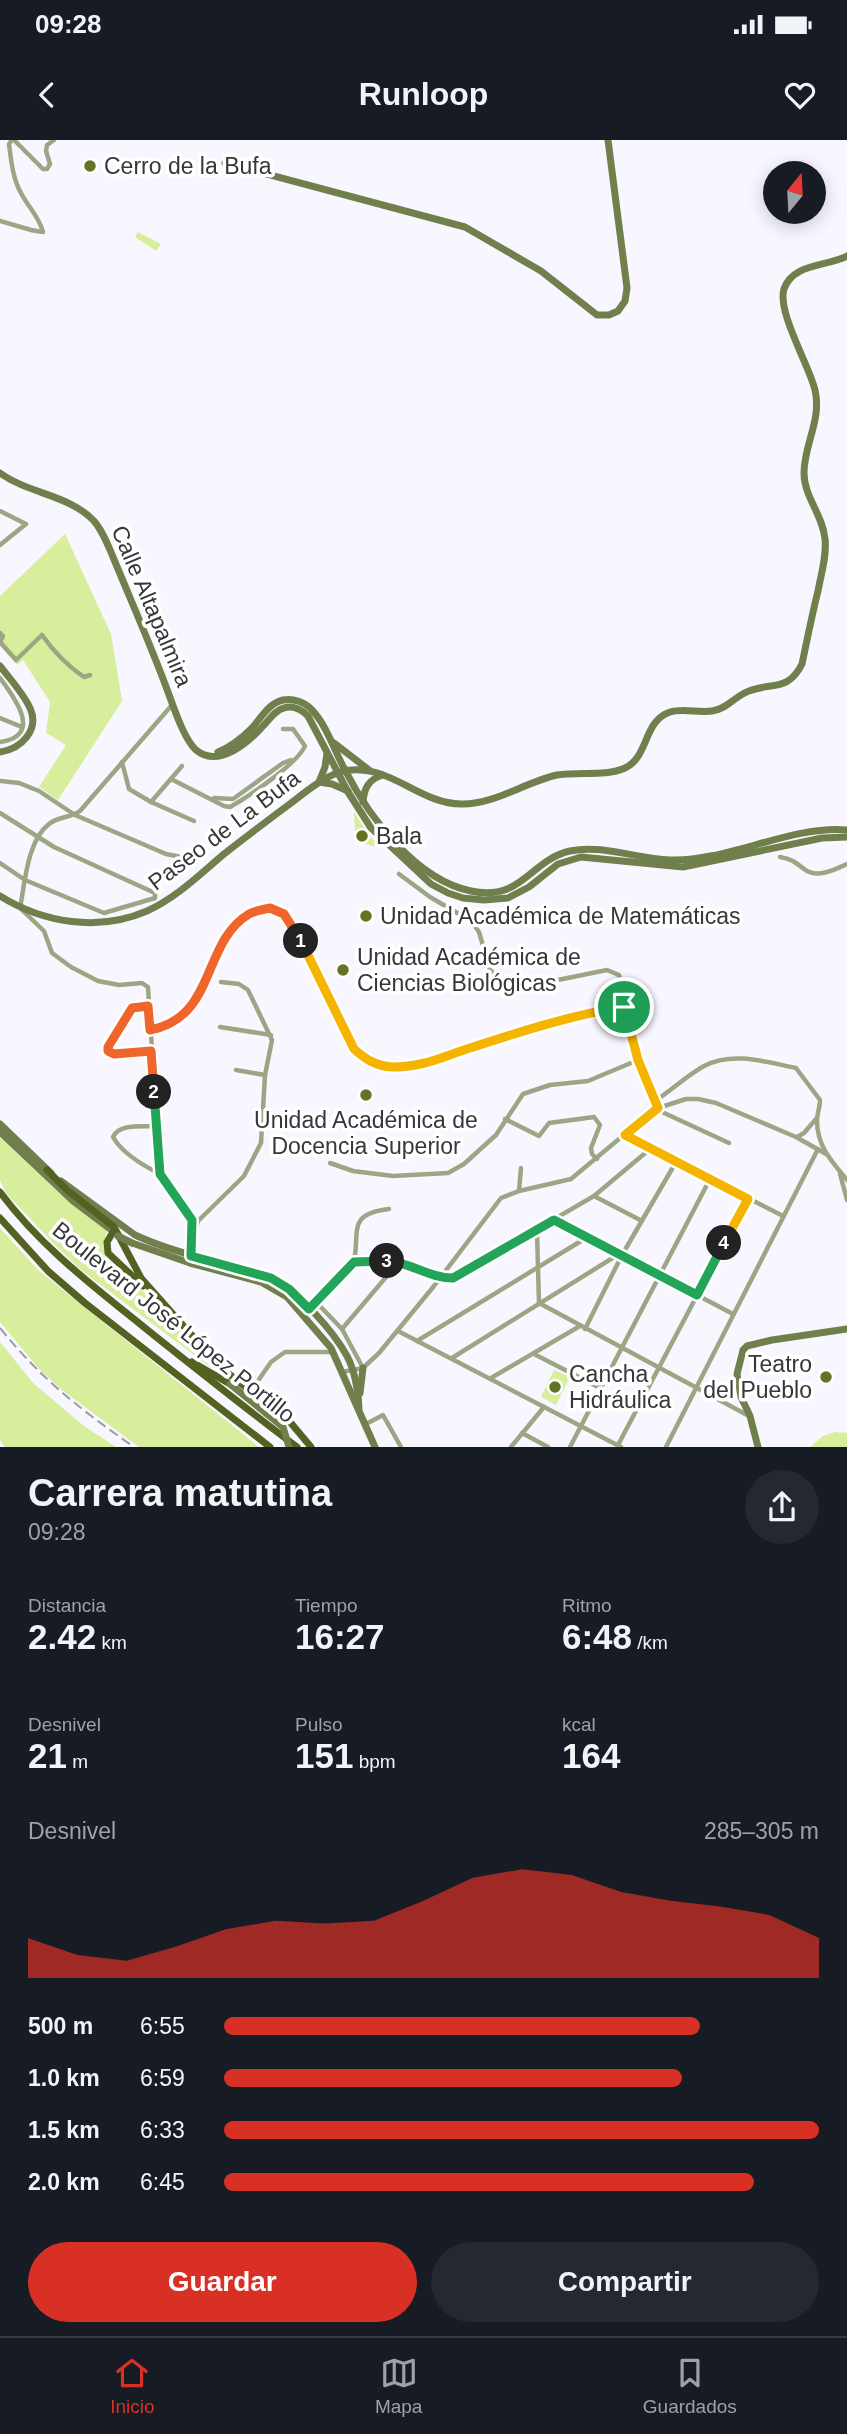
<!DOCTYPE html>
<html lang="es">
<head>
<meta charset="utf-8">
<style>
  :root { --surface:#171b24; --page:#242831; --text:#f1f3f6; --muted:#9ea1a6; --line:#363941; --accent:#d93025 }
  body { margin:0; font-family:Arial,sans-serif; background:var(--page); color:var(--text); height:100vh; display:flex; flex-direction:column; font-size:26px; white-space:nowrap }
  * { box-sizing:border-box; margin:0 }
  p { font-size:23px; color:var(--muted) }
  .icon { flex:none; width:38px; height:38px; fill:none; stroke:currentColor; stroke-width:2; stroke-linecap:round; stroke-linejoin:round }
  .map { position:relative; height:1307px; overflow:hidden }
  .panel { display:flex; flex-direction:column; background:var(--surface); flex:1 }
  .panel>* { flex:none }
  .needle { width:46px; rotate:18deg }
  .controls { position:absolute; left:763px; top:21px; display:grid; gap:14px }
  .controls a { display:grid; place-items:center; width:63px; height:63px; border-radius:50%; background:var(--surface); box-shadow:0 4px 18px #0003; font-size:35px }
  .pin { position:absolute; display:grid; place-items:center; width:60px; height:60px; color:#fff; margin:-30px; border:4px solid #fff; border-radius:50%; box-shadow:0 2px 7px #0007 }
  .km { position:absolute; width:35px; height:35px; margin:-18px; border-radius:50%; background:#222; color:#fff; font-size:19px; line-height:35px; text-align:center }
  .round { display:grid; place-items:center; flex:none; width:74px; height:74px; border-radius:37px; background:var(--page) }
  .headline { display:flex; align-items:center; justify-content:space-between; height:119px; padding:0 28px }
  h1 { font-size:38px; font-weight:800; line-height:52px }
  .figures { display:grid; grid-template-columns:repeat(3,1fr); gap:10px; height:119px; padding:7px 28px }
  .figures div { display:grid; align-content:center }
  .figures b { font-size:35px; font-weight:800 }
  .figures small { font-size:19px; font-weight:400 }
  .figures p { font-size:19px }
  .chart { height:196px; padding:14px 28px }
  .chart p { display:flex; justify-content:space-between }
  .chart svg { width:100%; height:126px; margin-top:7px; fill:var(--accent); opacity:.7 }
  .action { display:flex; gap:14px; margin-top:auto; padding:14px 28px }
  .action a { flex:1; height:80px; border-radius:42px; background:var(--accent); color:#fff; font-size:28px; font-weight:800; line-height:80px; text-align:center }
  .action a+a { background:var(--page); color:var(--text) }
  ul { padding:0 28px; list-style:none; font-size:23px }
  li { display:grid; grid-template-columns:112px 84px 1fr; align-items:center; height:52px }
  li i { height:18px; border-radius:9px; background:var(--accent) }
  .status { display:flex; justify-content:space-between; align-items:center; height:49px; padding:0 35px; background:var(--surface); direction:ltr }
  .status svg { height:19px; fill:currentColor }
  header { display:flex; justify-content:space-between; align-items:center; height:91px; padding:0 28px; background:var(--surface); font-size:32px; font-weight:800 }
  .tabs { display:flex; justify-content:space-around; align-items:center; height:98px; border-top:2px solid var(--line); background:var(--surface); font-size:19px; color:var(--muted) }
  .tabs a { display:grid; justify-items:center; gap:4px }
  .tabs .selected { color:var(--accent) }
  .map>svg:first-child { display:block }
  .green { fill:#d7ee9c }
  .lines { fill:none; stroke-linecap:round; stroke-linejoin:round }
  .street { stroke:#9ca685; stroke-width:4.5 }
  .secondary { stroke:#717f4d; stroke-width:7 }
  .primary { stroke:#536221; stroke-width:7 }
  .rail { stroke:#9b9ba1; stroke-width:2; stroke-dasharray:10 5; stroke-linecap:butt }
  .secondary-bridge { stroke:#717f4d; stroke-width:7 }
  .split-1-casing { stroke:#fff; stroke-width:14 }
  .split-2-casing { stroke:#fff; stroke-width:14 }
  .split-3-casing { stroke:#fff; stroke-width:14 }
  .split-4-casing { stroke:#fff; stroke-width:14 }
  .split-5-casing { stroke:#fff; stroke-width:14 }
  .split-1 { stroke:#f5b400; stroke-width:9 }
  .split-2 { stroke:#f0652b; stroke-width:9 }
  .split-3 { stroke:#22a559; stroke-width:9 }
  .split-4 { stroke:#22a559; stroke-width:9 }
  .split-5 { stroke:#f5b400; stroke-width:9 }
  .poi-dot { fill:#637524; stroke:#fff; stroke-width:2.5 }
  .labels { text-anchor:middle; dominant-baseline:central; stroke-width:7; stroke-linejoin:round; paint-order:stroke }
  .poi-label { font-size:23px; fill:#37373b; stroke:#fff; text-anchor:start }
  .street-label { font-size:23px; fill:#37373b; stroke:#fff }
</style>
</head>
<body>
<div class="status"><b>09:28</b><svg viewBox="0 0 49 12"><path d="M0 12V9h3v3zM5 12V6h3v6zM10 12V3h3v9zM15 12V0h3v12zM26 1h20v11H26zM47 4h2v5h-2z"/></svg></div>
<header><svg class="icon" aria-label="back" viewBox="0 0 24 24"><path d="M15 5l-7 7 7 7"/></svg>Runloop<svg class="icon" aria-label="heart" viewBox="0 0 24 24"><path d="M12 20l-8-8c-3-5 5-10 8-4 3-6 11-1 8 4z"/></svg></header>
<div class="map">
<svg width="847" height="1307" viewBox="0 0 847 1307">
  <rect width="100%" height="100%" fill="#f8f7ff"/>
  <g class="green">
    <polygon points="138,92 161,104 156,111 135,97"/>
    <polygon points="65,394 111,494 122,561 58,660 39,647 66,605 46,593 50,562 23,520 17,525 0,505 0,456"/>
    <path d="M354,672l16,25 13,11c-28,-5 -28,-8 -29,-36z"/>
    <path d="M0,997l60,57 47,37c-4,11 -5,17 0,28 41,35 70,66 103,108l-129,-97 -27,-26 -48,-51 -6,-13z"/>
    <polygon points="0,1088 38,1130 259,1307 139,1307 62,1250 39,1229 0,1182"/>
    <polygon points="0,1202 34,1244 84,1286 116,1307 5,1307 0,1300"/>
    <polygon points="554,1230 570,1237 556,1265 541,1257"/>
    <polygon points="835,1292 847,1293 847,1307 810,1307 823,1296"/>
  </g>
  <g class="lines">
    <g class="street">
      <polyline points="14,0 43,29 47,29 50,24 46,11 47,5 54,0"/>
      <path d="M0,81l31,9 12,2c-4,-16 -15,-25 -22,-39 -8,-13 -10,-33 -12,-49l3,-4"/>
      <polyline points="0,371 26,384 0,405"/>
      <polyline points="0,493 3,496 0,502"/>
      <path d="M0,502l16,18 26,-25c12,17 24,30 42,42l6,-2"/>
      <path d="M0,538c14,19 44,58 0,64"/>
      <path d="M172,565l-92,106c-9,7 -21,5 -31,13 -22,17 -24,59 -29,84l24,23 8,22 19,14 27,14 21,4 23,-2 6,4 12,187 29,39 9,8 -6,23"/>
      <polyline points="0,578 22,587"/>
      <polyline points="122,622 129,649 151,662 194,681"/>
      <path d="M171,639l53,27 6,1c18,-10 68,-44 75,-61l-12,-17h-10"/>
      <polyline points="1,641 19,643 39,651 75,675 166,714 181,717"/>
      <polyline points="214,658 233,659 283,623 291,620"/>
      <polyline points="151,662 182,626"/>
      <polyline points="0,673 54,707 155,753 155,758 104,773 25,740 0,723"/>
      <path d="M780,717c12,2 15,5 24,12 13,10 30,1 43,-5"/>
      <polyline points="399,734 430,757 471,781 479,792 490,830 503,841 515,844 538,844 607,830 619,835 636,916 658,968 662,972 729,1003"/>
      <polyline points="148,866 132,868 108,907 108,911 115,914 151,911"/>
      <polyline points="220,887 271,895"/>
      <path d="M150,890c67,-13 51,-87 99,-116 6,-3 15,-5 21,-7l14,7 16,25 54,110c11,10 22,18 38,18 28,0 46,-8 72,-17 49,-16 110,-36 160,-43"/>
      <polyline points="236,930 265,935"/>
      <path d="M655,961c17,-11 31,-25 49,-35 29,-15 62,-4 92,2l24,32c0,7 -3,14 -3,21 0,25 15,41 30,59"/>
      <polyline points="505,979 539,996 549,983 594,977 600,985 591,1008 592,1014 597,1019"/>
      <path d="M156,986c-14,1 -37,-3 -43,11 9,16 31,29 47,37"/>
      <polyline points="625,995 783,1076"/>
      <polyline points="797,997 804,993 816,979"/>
      <polyline points="330,1023 353,1031 393,1036 448,1033 464,1024 496,995 523,954 550,945 588,941 638,920"/>
      <polyline points="840,1034 847,1060"/>
      <polyline points="519,1051 521,1028"/>
      <polyline points="594,1056 642,1081"/>
      <polyline points="190,1074 192,1080 191,1117"/>
      <polyline points="555,1080 733,1174"/>
      <polyline points="198,1081 244,1036 261,1003 265,935 272,900 248,850 239,844 221,842"/>
      <polyline points="537,1092 539,1163 749,1276"/>
      <polyline points="354,1122 399,1122 441,1138 453,1138 594,1056 650,1009"/>
      <path d="M354,1122c6,-32 -7,-48 35,-53"/>
      <polyline points="316,1162 342,1189 363,1228"/>
      <polyline points="309,1169 354,1122"/>
      <polyline points="342,1189 398,1123"/>
      <polyline points="585,1189 622,1115 676,1022"/>
      <polyline points="398,1191 621,1307"/>
      <polyline points="417,1201 586,1098"/>
      <polyline points="534,1214 600,1248"/>
      <polyline points="452,1218 619,1114"/>
      <polyline points="342,1232 363,1228 379,1213 434,1146 501,1058 519,1051 571,1039 655,969 686,959 698,959 716,963 796,997 826,1014"/>
      <polyline points="491,1238 580,1186"/>
      <polyline points="251,1251 271,1222 285,1212 333,1212"/>
      <polyline points="366,1284 383,1275 401,1307"/>
      <polyline points="522,1293 548,1307"/>
      <polyline points="618,1305 748,1059"/>
      <polyline points="511,1307 544,1267"/>
      <polyline points="570,1307 710,1039"/>
      <polyline points="666,1307 818,1009"/>
    </g>
    <g class="secondary">
      <polyline points="225,23 465,87 541,131 597,175 609,175 618,171 625,161 627,148 608,0"/>
      <path d="M0,333c29,21 70,22 94,48 11,13 17,32 24,48 17,41 35,82 50,123 6,16 16,47 28,58 23,19 53,-8 68,-25 6,-6 11,-15 20,-17 9,-3 18,2 24,8l40,76 23,36 60,56 17,9 15,5 21,2 24,-2 21,-11 29,-23 23,-7 102,10 139,-29 25,-1"/>
      <path d="M0,526c10,13 23,27 30,42 10,22 -9,41 -30,44"/>
      <polyline points="334,603 369,630"/>
      <path d="M218,612c13,-5 24,-14 34,-24 9,-10 17,-25 31,-28 10,-2 22,2 29,10 15,16 22,40 33,60 24,47 71,110 126,121 51,11 59,-31 99,-40 33,-7 67,8 100,9 57,2 121,-35 177,-30"/>
      <polyline points="327,613 325,627 319,642 332,644 348,651"/>
      <path d="M363,662c1,-14 6,-23 20,-27"/>
      <path d="M0,756c43,27 99,36 147,15 29,-13 52,-36 77,-57 19,-15 39,-30 59,-45 18,-13 36,-30 57,-37 46,-13 78,32 121,32 33,1 64,-22 96,-29 22,-4 48,2 68,-7 24,-11 18,-47 45,-56 13,-4 28,1 42,-1 15,-2 23,-15 37,-20 23,-9 39,1 53,-27 5,-24 10,-49 16,-73 3,-17 9,-35 7,-52 -2,-24 -21,-42 -21,-66 0,-29 18,-53 11,-83 -6,-25 -38,-78 -31,-101 9,-26 42,-22 63,-33"/>
      <polyline points="0,984 51,1033"/>
      <polyline points="0,992 73,1061 118,1095"/>
      <path d="M61,1041l74,54c28,13 57,21 87,28 17,5 35,8 51,16 24,11 61,53 74,77 8,15 11,35 12,52"/>
      <polyline points="132,1103 190,1123 261,1142 287,1157 331,1208 375,1307"/>
      <polyline points="360,1253 363,1228"/>
      <polyline points="758,1307 750,1276 741,1257 737,1234 743,1210 747,1206 772,1200 847,1189"/>
    </g>
    <g class="primary">
      <polyline points="47,1030 67,1050 114,1087 141,1138 220,1227 290,1282 311,1307"/>
      <path d="M0,1052c40,54 93,94 145,136 50,40 100,80 152,119"/>
      <polyline points="0,1078 48,1131 85,1163 270,1307"/>
      <polyline points="113,1092 107,1102 108,1113 143,1146"/>
      <polyline points="192,1222 230,1244"/>
    </g>
    <path class="rail" d="M0,1188c41,51 81,82 134,119"/>
    <g class="secondary-bridge">
      <polyline points="118,1096 132,1103"/>
      <polyline points="230,1244 283,1287 289,1307"/>
    </g>
  </g>
  <g class="lines">
    <defs>
      <path id="split-1" d="M301,801l53,108c11,10 22,17 38,18 29,0 45,-8 72,-17 49,-16 110,-36 160,-43"/>
      <path id="split-2" d="M154,952l-3,-41 -37,3 -6,-3v-4l24,-39 16,-2 2,24c67,-13 51,-87 99,-116 6,-3 15,-5 21,-6l14,6 17,27"/>
      <polyline id="split-3" points="154,952 160,1034 192,1080 191,1116 271,1138 289,1149 309,1169 354,1122 387,1121"/>
      <path id="split-4" d="M387,1121c23,1 42,17 66,17l101,-58 143,75 27,-52"/>
      <polyline id="split-5" points="624,867 638,920 658,968 625,995 748,1059 724,1103"/>
    </defs>
    <use href="#split-1" class="split-1-casing"/>
    <use href="#split-2" class="split-2-casing"/>
    <use href="#split-3" class="split-3-casing"/>
    <use href="#split-4" class="split-4-casing"/>
    <use href="#split-5" class="split-5-casing"/>
    <use href="#split-1" class="split-1"/>
    <use href="#split-2" class="split-2"/>
    <use href="#split-3" class="split-3"/>
    <use href="#split-4" class="split-4"/>
    <use href="#split-5" class="split-5"/>
  </g>
  <g class="poi-dot">
    <circle cx="90" cy="26" r="7"/>
    <circle cx="362" cy="696" r="7"/>
    <circle cx="366" cy="776" r="7"/>
    <circle cx="343" cy="830" r="7"/>
    <circle cx="366" cy="955" r="7"/>
    <circle cx="826" cy="1237" r="7"/>
    <circle cx="555" cy="1247" r="7"/>
  </g>
  <g class="labels">
    <g class="poi-label">
      <text x="104" y="26">Cerro de la Bufa</text>
      <text x="376" y="696">Bala</text>
      <text x="380" y="776">Unidad Académica de Matemáticas</text>
      <text x="357" y="817">Unidad Académica de<tspan x="357" dy="26">Ciencias Biológicas</tspan></text>
      <text x="366" y="980" text-anchor="middle">Unidad Académica de<tspan x="366" dy="26">Docencia Superior</tspan></text>
      <text x="812" y="1224" text-anchor="end">Teatro<tspan x="812" dy="26">del Pueblo</tspan></text>
      <text x="569" y="1234">Cancha<tspan x="569" dy="26">Hidráulica</tspan></text>
    </g>
    <g class="street-label">
      <text transform="translate(152 466) rotate(67)">Calle Altapalmira</text>
      <text transform="translate(224 690) rotate(-37)">Paseo de La Bufa</text>
      <text transform="translate(174 1182) rotate(39)">Boulevard José López Portillo</text>
    </g>
  </g>
</svg>
<div class="controls">
<a><svg class="needle" viewBox="-14 -14 28 28"><path d="M0-13l5 13h-10z" fill="#e53935"/><path d="M0 13l5-13h-10z" fill="#9ea1a6"/></svg></a>
</div>
<div class="pin" style="left:624px;top:867px;background:#1e9e55"><svg class="icon" aria-label="arrive" viewBox="0 0 24 24"><path d="M6 21V4h12l-3 4 3 4H6"/></svg></div>
<b class="km" style="left:301px;top:801px">1</b>
<b class="km" style="left:154px;top:952px">2</b>
<b class="km" style="left:387px;top:1121px">3</b>
<b class="km" style="left:724px;top:1103px">4</b>
</div>
<section class="panel">
<div class="headline"><div><h1>Carrera matutina</h1><p>09:28</p></div><a class="round"><svg class="icon" aria-label="share" viewBox="0 0 24 24"><path d="M12 15V3M7 8l5-5 5 5M5 13v7h14v-7"/></svg></a></div>
<div class="figures">
<div><p>Distancia</p><b>2.42<small> km</small></b></div>
<div><p>Tiempo</p><b>16:27</b></div>
<div><p>Ritmo</p><b>6:48<small> /km</small></b></div>
</div>
<div class="figures">
<div><p>Desnivel</p><b>21<small> m</small></b></div>
<div><p>Pulso</p><b>151<small> bpm</small></b></div>
<div><p>kcal</p><b>164</b></div>
</div>
<div class="chart"><p><span>Desnivel</span>285–305 m</p>
<svg viewBox="0 0 160 44" preserveAspectRatio="none"><path d="M0 44V30L10 36L20 38L30 33L40 27L50 24L60 25L70 24L80 17L90 9L100 6L110 8L120 14L130 17L140 19L150 22L160 30V44z"/></svg>
</div>
<ul>
<li><b>500 m</b>6:55<i style="width:80%"></i></li>
<li><b>1.0 km</b>6:59<i style="width:77%"></i></li>
<li><b>1.5 km</b>6:33<i style="width:100%"></i></li>
<li><b>2.0 km</b>6:45<i style="width:89%"></i></li>
</ul>
<div class="action"><a>Guardar</a><a>Compartir</a></div>
</section>
<nav class="tabs">
<a class="selected"><svg class="icon" aria-label="home" viewBox="0 0 24 24"><path d="M3 11l9-7 9 7M6 9v11h12V9"/></svg>Inicio</a>
<a><svg class="icon" aria-label="map" viewBox="0 0 24 24"><path d="M3 6l6-2 6 2 6-2v14l-6 2-6-2-6 2zM9 4v14M15 6v14"/></svg>Mapa</a>
<a><svg class="icon" aria-label="saved" viewBox="0 0 24 24"><path d="M7 4h10v16l-5-4-5 4z"/></svg>Guardados</a>
</nav>
</body>
</html>
